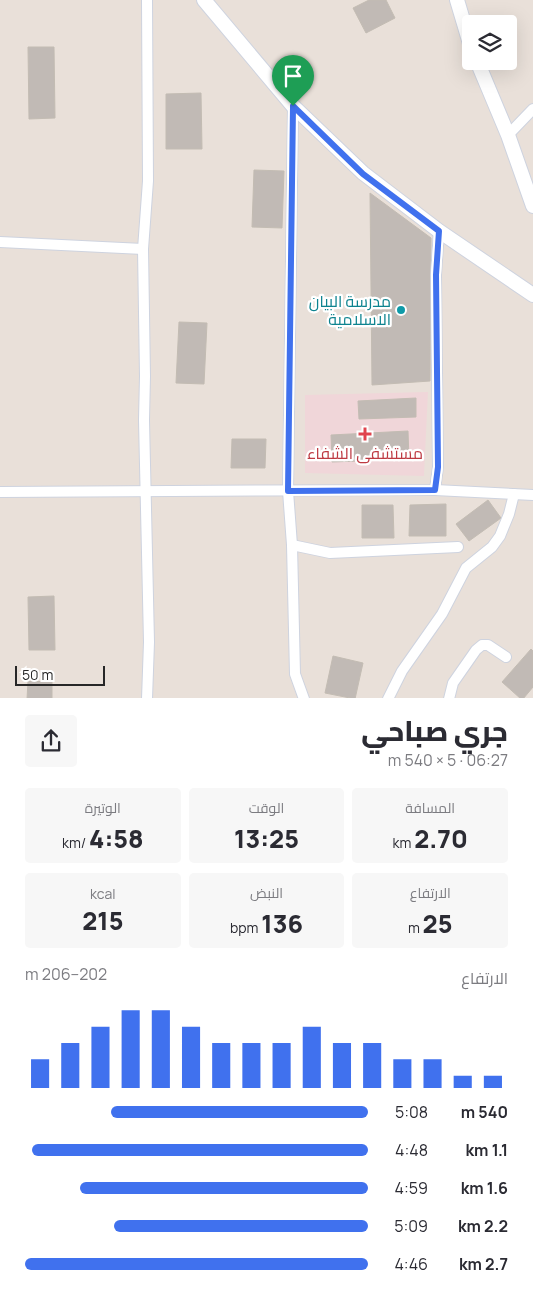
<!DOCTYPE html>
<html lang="ar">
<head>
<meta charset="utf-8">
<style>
  :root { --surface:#fff; --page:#f7f7f7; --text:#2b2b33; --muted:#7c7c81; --accent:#4071ee }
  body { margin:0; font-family:Manrope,Cairo,sans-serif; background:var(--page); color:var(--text); direction:rtl; height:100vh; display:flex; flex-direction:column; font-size:19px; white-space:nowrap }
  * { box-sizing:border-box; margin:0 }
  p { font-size:16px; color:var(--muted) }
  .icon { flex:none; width:28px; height:28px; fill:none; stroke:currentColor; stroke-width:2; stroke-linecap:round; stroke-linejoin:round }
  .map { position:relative; height:698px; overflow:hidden; direction:ltr }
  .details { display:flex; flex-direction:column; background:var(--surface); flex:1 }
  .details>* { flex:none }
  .fabs { position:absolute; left:462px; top:15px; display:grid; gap:10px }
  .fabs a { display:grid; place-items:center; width:55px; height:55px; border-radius:5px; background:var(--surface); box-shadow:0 5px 20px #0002; font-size:25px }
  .scale { position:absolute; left:15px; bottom:12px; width:90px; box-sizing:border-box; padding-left:5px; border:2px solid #272727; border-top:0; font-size:14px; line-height:18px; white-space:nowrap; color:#272727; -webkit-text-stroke:4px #fff; paint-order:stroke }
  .pin { position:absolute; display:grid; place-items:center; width:42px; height:42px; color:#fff; margin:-51px -21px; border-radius:50% 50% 50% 0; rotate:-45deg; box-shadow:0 0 5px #0007 }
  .pin .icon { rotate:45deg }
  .round { display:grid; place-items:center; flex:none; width:52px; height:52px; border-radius:5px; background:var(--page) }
  .summary { display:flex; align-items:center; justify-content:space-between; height:85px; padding:0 25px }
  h1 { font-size:28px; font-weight:800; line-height:38px }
  .figures { display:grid; grid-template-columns:repeat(3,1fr); gap:8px; height:85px; padding:5px 25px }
  .figures div { display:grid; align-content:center; border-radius:5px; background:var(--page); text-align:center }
  .figures b { font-size:25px; font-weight:800 }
  .figures small { font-size:14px; font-weight:400 }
  .figures p { font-size:14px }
  .chart { height:140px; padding:10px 25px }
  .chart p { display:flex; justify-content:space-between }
  .chart svg { width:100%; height:90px; margin-top:5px; stroke:var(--accent); stroke-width:6 }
  ul { padding:0 25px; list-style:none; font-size:16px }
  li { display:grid; grid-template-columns:80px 60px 1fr; align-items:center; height:38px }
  li i { height:12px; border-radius:6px; background:var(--accent) }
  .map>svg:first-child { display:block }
  .medical { fill:#f0d6d9 }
  .building { fill:#c1bab5; stroke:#c3bcb3 }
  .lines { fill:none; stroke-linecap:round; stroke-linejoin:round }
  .street-casing { stroke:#ced3df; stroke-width:12 }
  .secondary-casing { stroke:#ced3df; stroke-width:16 }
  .street { stroke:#fff; stroke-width:10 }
  .secondary { stroke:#fff; stroke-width:14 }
  .route-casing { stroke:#fff; stroke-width:10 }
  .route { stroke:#4071ee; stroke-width:6 }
  .culture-dot { fill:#0f9aa8; stroke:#fff; stroke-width:2 }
  .health-dot { fill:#e0444e; stroke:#fff; stroke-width:2 }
  .labels { text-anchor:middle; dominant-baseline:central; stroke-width:4.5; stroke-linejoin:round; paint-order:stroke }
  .culture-label { font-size:16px; fill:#0d838f; stroke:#fff; text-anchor:end }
  .health-label { font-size:16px; fill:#be3a42; stroke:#fff }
</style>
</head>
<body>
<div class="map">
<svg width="533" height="699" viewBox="0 0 533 699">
  <rect width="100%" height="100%" fill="#e9e0d9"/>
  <polygon class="medical" points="428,392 424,476 305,473 305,395"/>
  <g class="building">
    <polygon points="369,0 386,0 395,18 366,33 353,8"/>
    <polygon points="28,47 54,47 55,118 29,119"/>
    <polygon points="201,93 202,149 166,149 166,94"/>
    <polygon points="254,170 284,171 282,228 252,227"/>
    <polygon points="370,193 431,238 430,381 372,385"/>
    <polygon points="179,322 207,323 204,384 176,383"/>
    <polygon points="416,398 416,417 359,419 358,401"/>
    <polygon points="408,431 409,459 332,462 331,435"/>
    <polygon points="232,439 266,439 265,468 231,468"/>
    <polygon points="488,500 501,518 469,541 456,524"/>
    <polygon points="446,504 446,536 409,536 410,505"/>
    <polygon points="362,505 393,505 394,538 362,538"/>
    <polygon points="54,596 55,650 29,650 28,597"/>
    <polygon points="531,649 533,651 533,687 523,699 521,699 502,682"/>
    <polygon points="333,656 363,663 355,699 325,693"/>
    <polygon points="28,681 52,682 52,699 27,699"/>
  </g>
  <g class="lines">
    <defs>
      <g id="street">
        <polyline points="147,0 148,181 143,249 145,376 144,420 149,642 147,699"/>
        <polyline points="293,106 288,491 292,545 295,674 304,699"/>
        <polyline points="508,135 533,109"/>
        <polyline points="0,242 143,249"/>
        <polyline points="435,490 533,495"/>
        <path d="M0,492c145,-2 290,-1 435,-2l3,-23 -2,-192 3,-44"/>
        <polyline points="292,545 330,553 458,547"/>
        <polyline points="388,699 402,671 442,614 466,568 492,547 500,536 509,514 514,494"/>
        <polyline points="449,699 453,683 476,650 482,645 488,645 506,657"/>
      </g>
      <g id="secondary">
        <polyline points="204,0 293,106 363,173 439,231 533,295"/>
        <polyline points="457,0 471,47"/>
        <polyline points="477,61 508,135 533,206"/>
      </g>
    </defs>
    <use href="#street" class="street-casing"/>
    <use href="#secondary" class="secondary-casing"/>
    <use href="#street" class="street"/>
    <use href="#secondary" class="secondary"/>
  </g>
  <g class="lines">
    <defs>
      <polygon id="route" points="293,106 363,174 439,231 436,275 438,467 435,490 288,491"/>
    </defs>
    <use href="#route" class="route-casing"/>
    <use href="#route" class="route"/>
  </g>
  <circle class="culture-dot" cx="401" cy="310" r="5"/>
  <path class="health-dot" d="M362.5 426.5h5v5h5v5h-5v5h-5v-5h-5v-5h5z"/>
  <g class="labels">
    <g class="culture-label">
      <text x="391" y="301">مدرسة البيان<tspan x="391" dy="18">الاسلامية</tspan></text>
    </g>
    <g class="health-label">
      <text x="365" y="453">مستشفى الشفاء</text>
    </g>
  </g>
</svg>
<div class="fabs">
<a><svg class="icon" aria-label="layers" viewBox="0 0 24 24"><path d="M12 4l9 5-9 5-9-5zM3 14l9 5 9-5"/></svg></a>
</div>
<div class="scale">50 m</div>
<div class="pin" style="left:293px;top:106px;background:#1e9e55"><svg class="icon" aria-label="arrive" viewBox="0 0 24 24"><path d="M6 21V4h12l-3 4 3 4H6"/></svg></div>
</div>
<section class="details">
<div class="summary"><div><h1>جري صباحي</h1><p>06:27 · 5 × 540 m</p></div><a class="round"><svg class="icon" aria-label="share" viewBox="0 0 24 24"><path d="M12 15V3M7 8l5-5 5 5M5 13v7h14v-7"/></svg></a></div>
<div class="figures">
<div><p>المسافة</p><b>2.70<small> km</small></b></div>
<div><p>الوقت</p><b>13:25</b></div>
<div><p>الوتيرة</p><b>4:58<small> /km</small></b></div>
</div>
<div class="figures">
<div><p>الارتفاع</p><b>25<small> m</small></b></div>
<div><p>النبض</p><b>136<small> bpm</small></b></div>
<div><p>kcal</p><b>215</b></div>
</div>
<div class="chart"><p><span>الارتفاع</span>202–206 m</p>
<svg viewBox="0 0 160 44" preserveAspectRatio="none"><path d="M5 44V30M15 44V22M25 44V14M35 44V6M45 44V6M55 44V14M65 44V22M75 44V22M85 44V22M95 44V14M105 44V22M115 44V22M125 44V30M135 44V30M145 44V38M155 44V38"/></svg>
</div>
<ul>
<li><b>540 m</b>5:08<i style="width:75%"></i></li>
<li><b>1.1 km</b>4:48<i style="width:98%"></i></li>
<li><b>1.6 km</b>4:59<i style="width:84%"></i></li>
<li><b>2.2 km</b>5:09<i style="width:74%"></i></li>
<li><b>2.7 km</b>4:46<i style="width:100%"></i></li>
</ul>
</section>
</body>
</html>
